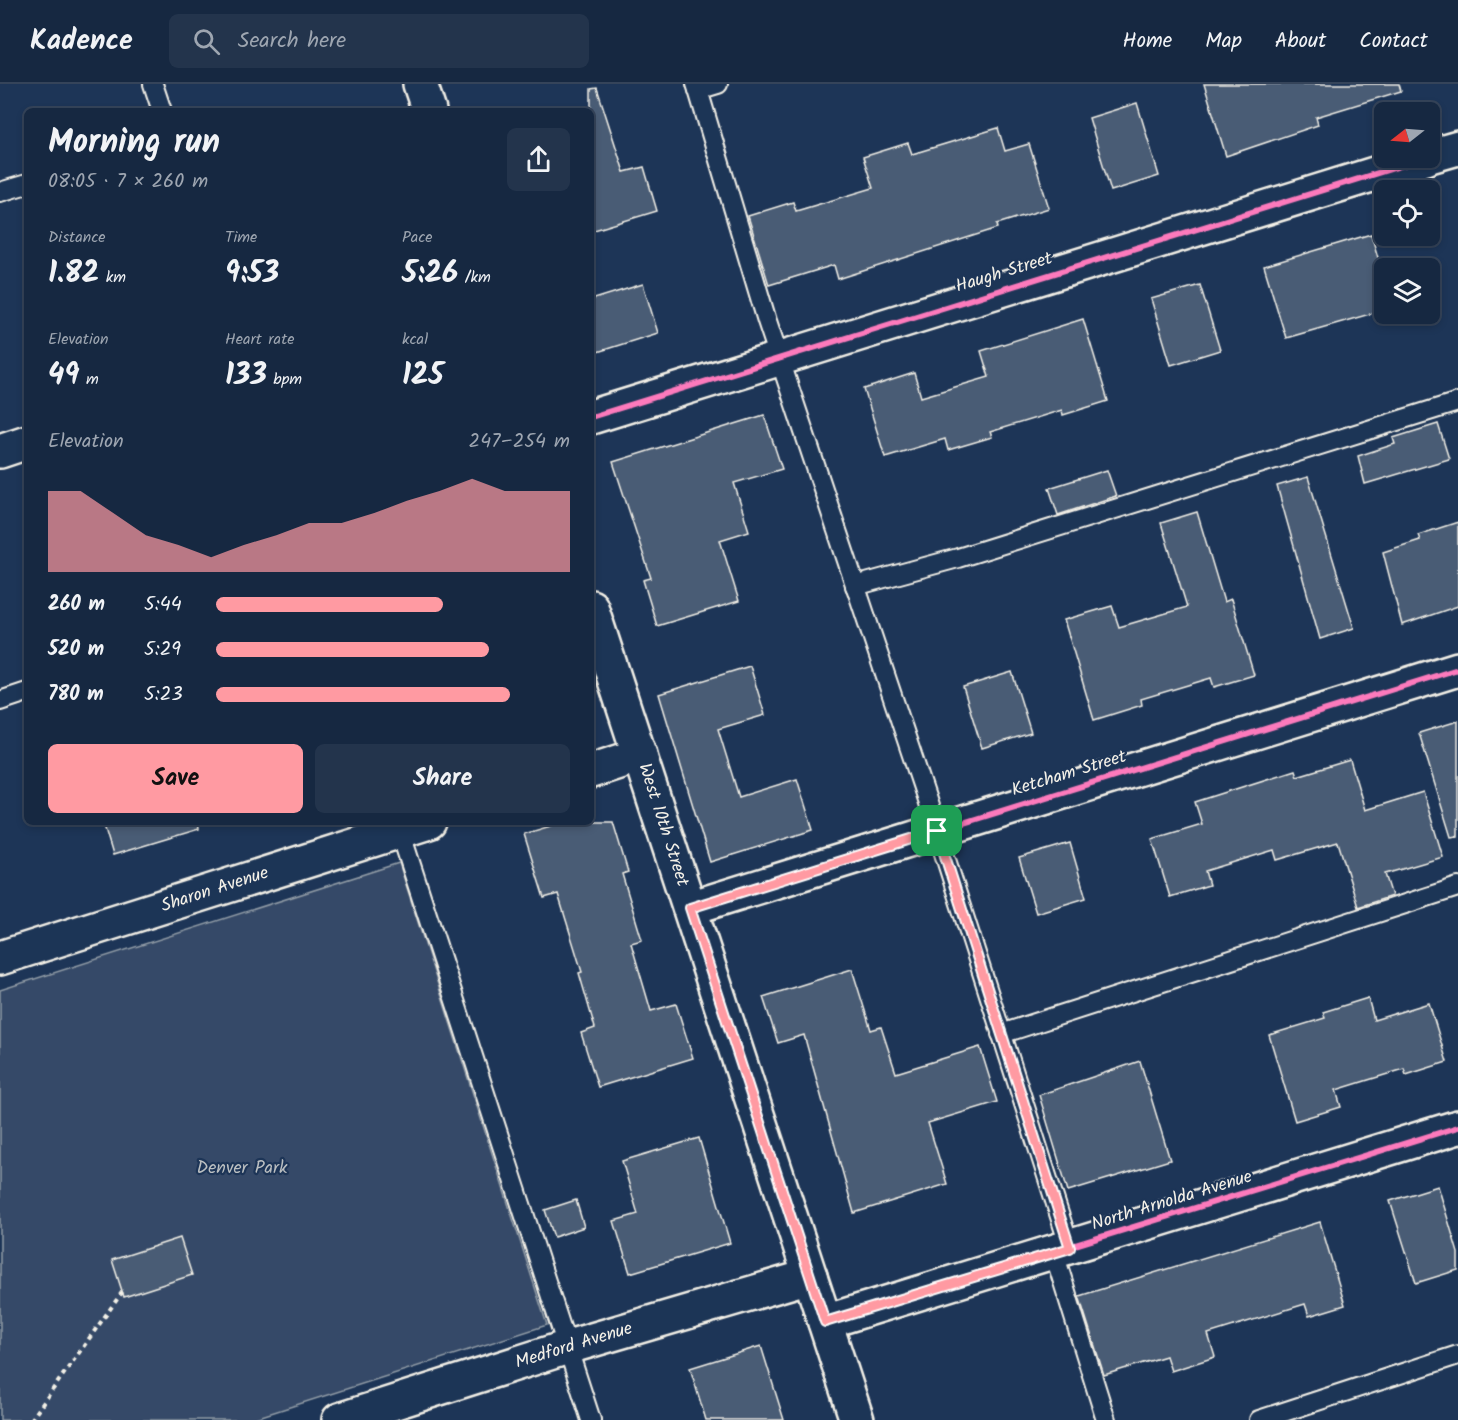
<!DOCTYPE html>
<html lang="en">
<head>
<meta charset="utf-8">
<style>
  :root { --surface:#162841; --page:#23344c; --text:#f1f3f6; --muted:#9ea6b1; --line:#35445a; --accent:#ff9aa2 }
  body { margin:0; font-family:Kalam,sans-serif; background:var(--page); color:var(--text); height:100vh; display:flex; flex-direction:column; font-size:22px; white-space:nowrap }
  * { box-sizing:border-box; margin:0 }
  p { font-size:20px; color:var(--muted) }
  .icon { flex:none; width:33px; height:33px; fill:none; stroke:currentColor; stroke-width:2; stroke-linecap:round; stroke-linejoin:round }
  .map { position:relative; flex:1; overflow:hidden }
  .drawer { position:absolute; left:24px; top:24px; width:570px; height:717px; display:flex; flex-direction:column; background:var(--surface); border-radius:9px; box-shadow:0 3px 9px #0003,0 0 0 2px var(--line) }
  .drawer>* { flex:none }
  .needle { width:39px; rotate:253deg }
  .fabs { position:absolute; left:1374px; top:18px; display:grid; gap:12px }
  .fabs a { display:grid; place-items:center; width:66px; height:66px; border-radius:9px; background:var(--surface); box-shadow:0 3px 9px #0003,0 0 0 2px var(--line); font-size:30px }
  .pin { position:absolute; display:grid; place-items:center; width:51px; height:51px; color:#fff; margin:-26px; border-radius:12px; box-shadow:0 3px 9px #0006 }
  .round { display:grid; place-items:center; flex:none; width:63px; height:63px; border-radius:9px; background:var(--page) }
  .headline { display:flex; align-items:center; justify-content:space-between; height:102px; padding:0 24px }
  h1 { font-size:33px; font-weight:800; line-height:45px }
  .stats { display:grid; grid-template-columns:repeat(3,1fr); gap:9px; height:102px; padding:6px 24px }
  .stats div { display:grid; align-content:center }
  .stats b { font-size:30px; font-weight:800 }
  .stats small { font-size:16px; font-weight:400 }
  .stats p { font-size:16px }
  .chart { height:168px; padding:12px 24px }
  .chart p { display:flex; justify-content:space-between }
  .chart svg { width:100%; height:108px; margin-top:6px; fill:var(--accent); opacity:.7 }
  .button { display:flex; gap:12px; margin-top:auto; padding:12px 24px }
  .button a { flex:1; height:69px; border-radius:9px; background:var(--accent); color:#111; font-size:24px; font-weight:800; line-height:69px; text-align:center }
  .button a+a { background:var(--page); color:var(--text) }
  ul { padding:0 24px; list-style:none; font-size:20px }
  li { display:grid; grid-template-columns:96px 72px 1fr; align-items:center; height:45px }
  li i { height:15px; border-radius:8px; background:var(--accent) }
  header { display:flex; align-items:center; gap:36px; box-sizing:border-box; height:84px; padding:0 30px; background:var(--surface); border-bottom:2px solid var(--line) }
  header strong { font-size:28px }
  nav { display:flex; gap:33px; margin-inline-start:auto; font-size:21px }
  .search { width:420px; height:54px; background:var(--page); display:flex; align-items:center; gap:15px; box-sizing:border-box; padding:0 21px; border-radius:9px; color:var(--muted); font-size:22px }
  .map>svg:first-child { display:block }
  .green { fill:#354a67; stroke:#949ea8; stroke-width:1.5 }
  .building { fill:#485b74; stroke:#f4f1e8; stroke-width:1.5 }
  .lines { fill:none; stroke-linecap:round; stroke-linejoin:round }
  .service-casing { stroke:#f4f1e8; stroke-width:22 }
  .minor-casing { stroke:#f4f1e8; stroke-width:38 }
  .primary-casing { stroke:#f4f1e8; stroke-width:38 }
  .path { stroke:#f4f1e8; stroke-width:4; stroke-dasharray:4.5 4.5; stroke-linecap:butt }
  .service { stroke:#1d3557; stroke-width:18 }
  .minor { stroke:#1d3557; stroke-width:33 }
  .primary { stroke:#1d3557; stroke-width:33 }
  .cycleway-casing { stroke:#1d3557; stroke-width:10 }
  .cycleway { stroke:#fd7abc; stroke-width:6 }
  .route-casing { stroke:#fff; stroke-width:12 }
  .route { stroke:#ff9aa2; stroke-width:8 }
  .labels { text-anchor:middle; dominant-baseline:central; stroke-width:4.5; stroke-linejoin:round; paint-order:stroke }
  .street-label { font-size:18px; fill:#f4f1e8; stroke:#1d3557 }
  .park-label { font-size:18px; fill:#bbbfc1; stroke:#1d3557 }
</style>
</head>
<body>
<header>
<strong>Kadence</strong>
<div class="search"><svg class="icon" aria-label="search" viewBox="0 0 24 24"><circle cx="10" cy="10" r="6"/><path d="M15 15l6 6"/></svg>Search here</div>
<nav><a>Home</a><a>Map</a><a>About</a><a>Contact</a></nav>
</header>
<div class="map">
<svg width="1458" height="1336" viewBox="0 0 1458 1336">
  <rect width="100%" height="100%" fill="#1d3557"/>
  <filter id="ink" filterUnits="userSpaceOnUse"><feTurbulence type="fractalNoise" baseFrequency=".0167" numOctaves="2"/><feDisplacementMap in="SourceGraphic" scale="12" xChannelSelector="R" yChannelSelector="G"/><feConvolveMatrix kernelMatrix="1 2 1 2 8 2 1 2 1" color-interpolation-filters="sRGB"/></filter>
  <g filter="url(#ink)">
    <polygon class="green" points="399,779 547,1241 249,1336 0,1336 0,906"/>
    <g class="building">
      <polygon points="1204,0 1399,0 1401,7 1316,33 1318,41 1226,72"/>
      <polygon points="597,4 624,88 644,83 657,127 591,147 591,5"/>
      <polygon points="1137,19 1159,92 1111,107 1089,34"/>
      <polygon points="998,44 1005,67 1029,60 1049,124 997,140 998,144 838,195 834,181 769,201 748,132 793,118 796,127 873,104 863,73 908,59 912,70"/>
      <polygon points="1371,150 1384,194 1384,226 1286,254 1264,182"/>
      <polygon points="643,200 658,249 591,270 591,216"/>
      <polygon points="1200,201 1220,266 1171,281 1151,215"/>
      <polygon points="1083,235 1108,317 1063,331 1062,326 990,348 992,353 948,366 945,355 885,373 864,305 914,289 921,313 989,293 981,267"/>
      <polygon points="764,331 782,385 734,399 749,447 720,456 739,517 657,542 643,496 651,494 613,378"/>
      <polygon points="1438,340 1449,375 1365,400 1358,372 1395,360 1393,354"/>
      <polygon points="1107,386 1116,412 1058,431 1049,404"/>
      <polygon points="1308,393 1354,544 1320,555 1277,402"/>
      <polygon points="1197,428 1224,518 1231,515 1254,591 1214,603 1211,594 1141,615 1142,621 1094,636 1064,536 1112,522 1119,543 1187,523 1161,439"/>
      <polygon points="1458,438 1458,522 1402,541 1383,468 1420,456 1418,451"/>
      <polygon points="750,582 765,631 718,645 739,713 797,695 813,746 710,778 659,610"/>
      <polygon points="1012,588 1031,649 982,664 963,603"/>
      <polygon points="1458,637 1458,752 1451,753 1419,649"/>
      <polygon points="1350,676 1365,726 1423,708 1443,773 1385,790 1392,812 1358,823 1338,758 1277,776 1274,766 1205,787 1209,801 1170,813 1152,755 1202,740 1195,718 1295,686 1297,692"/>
      <polygon points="103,738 198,738 199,745 113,771"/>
      <polygon points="564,738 613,738 628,788 622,790 642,856 631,859 651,927 676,920 693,974 598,1003 581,949 595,944 579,889 582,888 558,810 544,814 524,750"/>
      <polygon points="1070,759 1086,814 1036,829 1019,774"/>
      <polygon points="852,885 871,946 881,943 896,989 980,963 997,1018 928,1039 947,1100 854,1129 804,951 778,959 763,913"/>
      <polygon points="1368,914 1374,936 1429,919 1447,978 1406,991 1404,985 1336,1006 1341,1023 1295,1037 1269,951 1325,934 1323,928"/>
      <polygon points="1140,977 1170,1076 1068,1107 1039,1011"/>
      <polygon points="699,1054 730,1159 630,1189 614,1137 638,1130 622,1077"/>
      <polygon points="1438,1102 1458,1169 1458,1186 1416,1199 1390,1117"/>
      <polygon points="576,1116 584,1143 554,1153 545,1126"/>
      <polygon points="1320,1138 1345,1221 1309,1232 1305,1220 1208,1250 1215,1273 1171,1287 1166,1272 1104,1291 1079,1212"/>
      <polygon points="180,1154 192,1191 124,1213 112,1176"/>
      <polygon points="761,1262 784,1336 706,1336 690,1284"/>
    </g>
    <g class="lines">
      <defs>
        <g id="service">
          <polyline points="153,0 162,27"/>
          <polyline points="696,0 698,6 718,0"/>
          <polyline points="698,6 767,237 927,716 1070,1164"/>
          <polyline points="0,108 27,100"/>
          <polyline points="855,502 958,474 1458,318"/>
          <polyline points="0,617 27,608"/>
          <polyline points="398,741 591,1336"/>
          <polyline points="1001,950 1458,803"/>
          <polyline points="1054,1169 1106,1336"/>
          <polyline points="1259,1336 1458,1271"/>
        </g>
        <g id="minor">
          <polyline points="1430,72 1458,64"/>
          <polyline points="591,333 1426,74"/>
          <polyline points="0,367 27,358"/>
          <polyline points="591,687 640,671"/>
          <polyline points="690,824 1458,585"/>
          <polyline points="0,874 429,738"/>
          <polyline points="825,1238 1458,1043"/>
          <polyline points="339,1336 568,1263 810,1192"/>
        </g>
        <g id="primary">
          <polyline points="420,0 429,27"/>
          <polyline points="591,523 857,1336"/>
        </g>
      </defs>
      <use href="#service" class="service-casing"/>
      <use href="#minor" class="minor-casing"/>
      <use href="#primary" class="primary-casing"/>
      <polyline class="path" points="31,1336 123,1207"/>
      <use href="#service" class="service"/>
      <use href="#minor" class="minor"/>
      <use href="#primary" class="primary"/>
      <defs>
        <g id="cycleway">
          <polyline points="591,333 1426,74"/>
          <polyline points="690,824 1458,585"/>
          <polyline points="825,1238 1458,1043"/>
        </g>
      </defs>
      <use href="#cycleway" class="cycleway-casing"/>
      <use href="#cycleway" class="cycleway"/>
    </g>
  </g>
  <g class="lines" filter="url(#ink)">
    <defs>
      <polygon id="route" points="937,747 1070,1164 825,1238 690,824"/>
    </defs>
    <use href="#route" class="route-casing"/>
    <use href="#route" class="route"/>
  </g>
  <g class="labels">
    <g class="street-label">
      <text transform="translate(1004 189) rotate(-17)">Haugh Street</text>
      <text transform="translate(1069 690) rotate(-17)">Ketcham Street</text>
      <text transform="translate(663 741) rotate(72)">West 10th Street</text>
      <text transform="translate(215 806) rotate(-18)">Sharon Avenue</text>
      <text transform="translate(1172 1117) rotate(-17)">North Arnolda Avenue</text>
      <text transform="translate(574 1262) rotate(-17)">Medford Avenue</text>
    </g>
    <g class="park-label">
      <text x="242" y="1084">Denver Park</text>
    </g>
  </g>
</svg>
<div class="fabs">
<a><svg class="needle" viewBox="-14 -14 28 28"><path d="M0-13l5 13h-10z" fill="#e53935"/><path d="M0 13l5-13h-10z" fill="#9ea6b1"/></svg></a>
<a><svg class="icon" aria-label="locate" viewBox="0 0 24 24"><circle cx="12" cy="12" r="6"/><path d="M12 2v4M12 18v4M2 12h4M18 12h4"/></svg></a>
<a><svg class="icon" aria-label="layers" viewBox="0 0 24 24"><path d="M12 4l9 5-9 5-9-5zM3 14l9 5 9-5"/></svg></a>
</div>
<div class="pin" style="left:937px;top:747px;background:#1e9e55"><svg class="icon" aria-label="arrive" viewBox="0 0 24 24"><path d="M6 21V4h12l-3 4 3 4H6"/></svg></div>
<section class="drawer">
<div class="headline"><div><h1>Morning run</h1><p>08:05 · 7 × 260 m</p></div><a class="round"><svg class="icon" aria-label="share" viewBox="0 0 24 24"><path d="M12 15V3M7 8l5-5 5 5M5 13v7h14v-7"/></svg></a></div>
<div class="stats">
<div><p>Distance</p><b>1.82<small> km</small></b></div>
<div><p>Time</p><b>9:53</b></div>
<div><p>Pace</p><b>5:26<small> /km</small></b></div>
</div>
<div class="stats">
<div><p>Elevation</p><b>49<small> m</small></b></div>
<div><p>Heart rate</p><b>133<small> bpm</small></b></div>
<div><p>kcal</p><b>125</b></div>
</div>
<div class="chart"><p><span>Elevation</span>247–254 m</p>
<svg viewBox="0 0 160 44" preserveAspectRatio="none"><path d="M0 44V11L10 11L20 20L30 29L40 33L50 38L60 33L70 29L80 24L90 24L100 20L110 15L120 11L130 6L140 11L150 11L160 11V44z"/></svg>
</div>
<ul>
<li><b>260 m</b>5:44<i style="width:64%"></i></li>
<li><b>520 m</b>5:29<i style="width:77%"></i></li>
<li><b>780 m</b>5:23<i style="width:83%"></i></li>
</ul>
<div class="button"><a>Save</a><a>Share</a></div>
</section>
</div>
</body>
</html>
